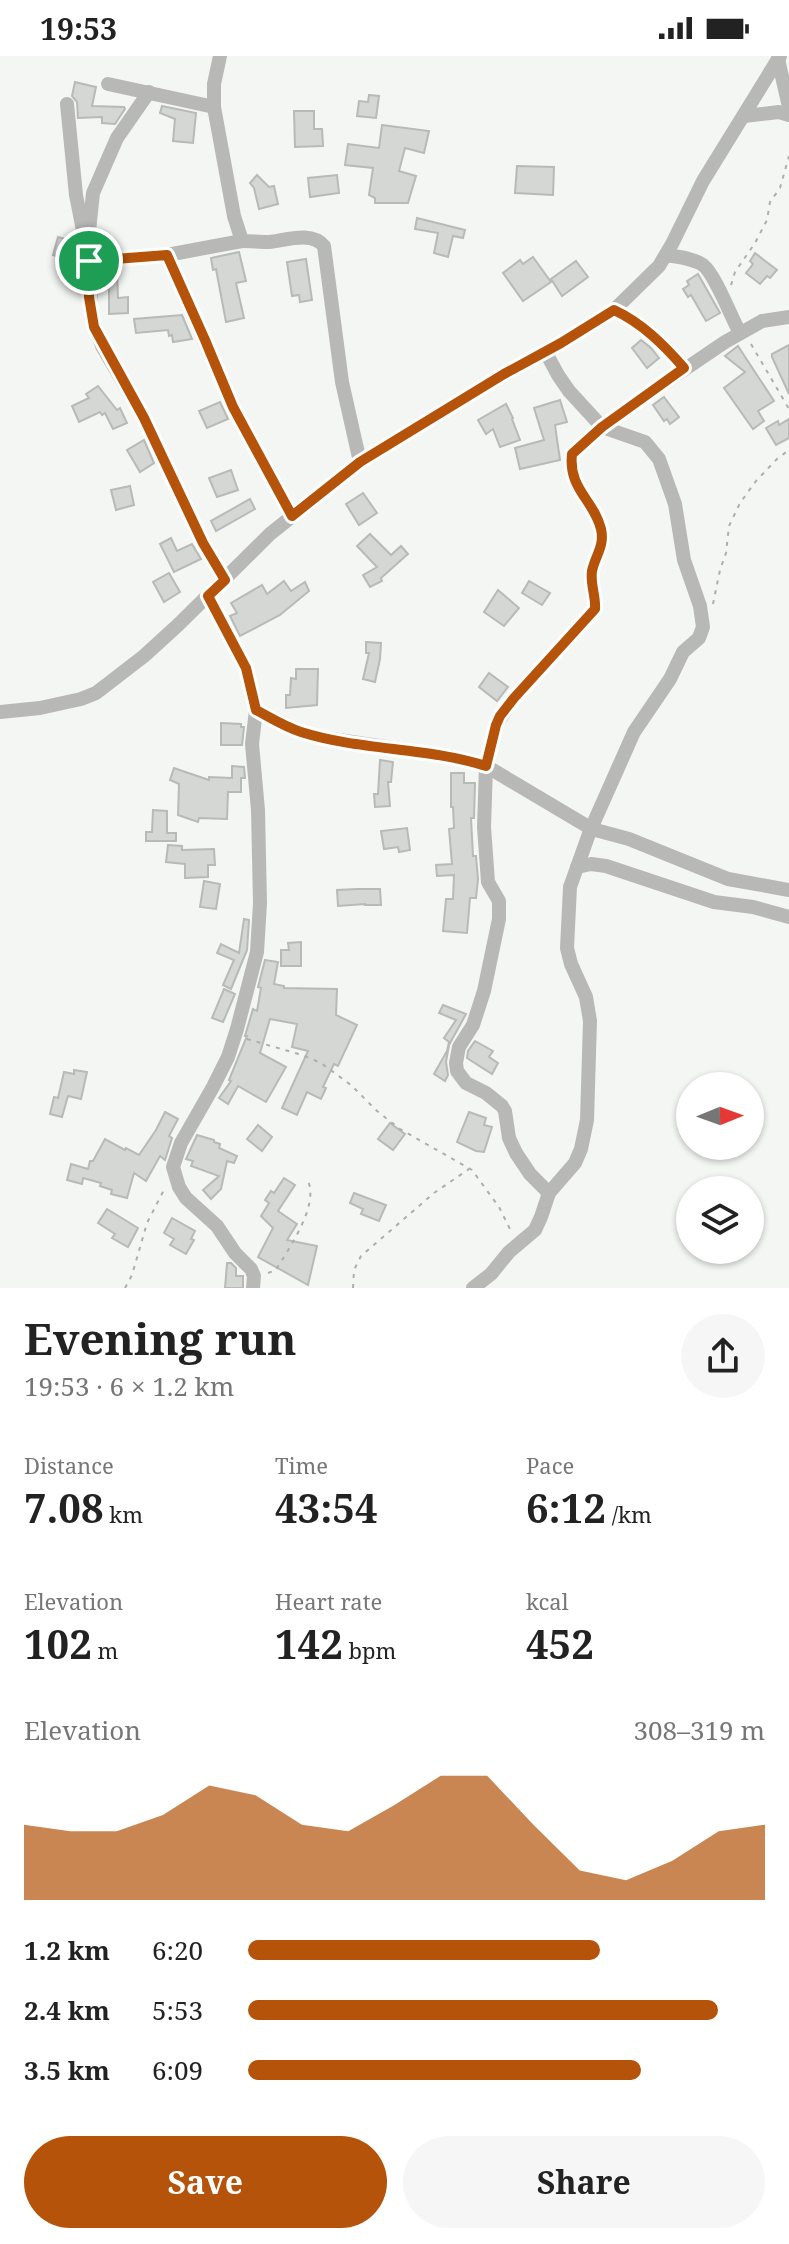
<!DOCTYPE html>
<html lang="en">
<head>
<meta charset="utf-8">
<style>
  :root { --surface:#fff; --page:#f6f6f6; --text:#222; --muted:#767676; --accent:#b45309 }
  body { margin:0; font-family:"Noto Serif",serif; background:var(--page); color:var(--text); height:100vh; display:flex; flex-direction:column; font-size:30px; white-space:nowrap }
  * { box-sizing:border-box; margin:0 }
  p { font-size:26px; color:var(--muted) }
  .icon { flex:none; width:44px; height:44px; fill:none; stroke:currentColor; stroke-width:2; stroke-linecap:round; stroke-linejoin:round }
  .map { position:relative; height:1232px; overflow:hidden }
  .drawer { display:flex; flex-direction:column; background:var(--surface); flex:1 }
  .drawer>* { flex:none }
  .needle { width:52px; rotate:89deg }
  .buttons { position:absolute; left:676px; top:1016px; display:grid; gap:16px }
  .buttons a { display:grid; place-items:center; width:88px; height:88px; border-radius:50%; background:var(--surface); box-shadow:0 2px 6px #0004; font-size:40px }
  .pin { position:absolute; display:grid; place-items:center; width:68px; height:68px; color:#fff; margin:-34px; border:4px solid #fff; border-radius:50%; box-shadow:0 2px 8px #0007 }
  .round { display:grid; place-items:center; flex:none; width:84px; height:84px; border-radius:42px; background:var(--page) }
  .headline { display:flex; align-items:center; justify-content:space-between; height:136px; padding:0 24px }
  h1 { font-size:44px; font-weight:700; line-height:60px }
  .figures { display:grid; grid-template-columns:repeat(3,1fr); gap:12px; height:136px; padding:8px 24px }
  .figures div { display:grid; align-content:center }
  .figures b { font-size:40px; font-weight:700 }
  .figures small { font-size:22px; font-weight:400 }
  .figures p { font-size:22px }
  .chart { height:224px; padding:16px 24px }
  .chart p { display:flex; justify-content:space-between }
  .chart svg { width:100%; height:144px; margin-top:8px; fill:var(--accent); opacity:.7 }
  .primary-button { display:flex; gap:16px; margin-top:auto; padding:16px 24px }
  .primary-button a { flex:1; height:92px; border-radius:48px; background:var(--accent); color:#fff; font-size:32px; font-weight:700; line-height:92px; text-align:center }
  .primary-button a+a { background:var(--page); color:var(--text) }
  ul { padding:0 24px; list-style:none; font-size:26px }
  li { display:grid; grid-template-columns:128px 96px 1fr; align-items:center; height:60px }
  li i { height:20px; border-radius:10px; background:var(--accent) }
  .status { display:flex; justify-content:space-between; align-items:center; height:56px; padding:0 40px; background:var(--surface); direction:ltr }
  .status svg { height:22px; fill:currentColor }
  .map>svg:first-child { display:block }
  .building { fill:#d5d7d4; stroke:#b8bab7; stroke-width:2 }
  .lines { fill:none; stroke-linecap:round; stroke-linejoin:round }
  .path { stroke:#acafac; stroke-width:2; stroke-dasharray:4 6; stroke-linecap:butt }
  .minor { stroke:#b8b9b7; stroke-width:14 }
  .route-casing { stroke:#fff; stroke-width:16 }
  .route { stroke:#b45309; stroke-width:10 }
</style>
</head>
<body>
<div class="status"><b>19:53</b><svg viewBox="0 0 49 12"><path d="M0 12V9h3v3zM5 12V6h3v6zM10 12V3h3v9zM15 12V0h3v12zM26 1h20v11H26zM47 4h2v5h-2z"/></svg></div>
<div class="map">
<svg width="789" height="1232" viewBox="0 0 789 1232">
  <rect width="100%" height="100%" fill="#f3f6f2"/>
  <g class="building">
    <polygon points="75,26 96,31 92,50 124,51 125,53 115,68 102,67 102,61 78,62 77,46 72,40"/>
    <polygon points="369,39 379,40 376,62 357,60 359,45 368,46"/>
    <polygon points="162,50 196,57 193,87 173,85 175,63 160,57"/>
    <polygon points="294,55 314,55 314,73 322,73 323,90 295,91"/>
    <polygon points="382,69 429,75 424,97 405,92 399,115 416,120 408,147 375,147 375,142 369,139 373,112 345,109 348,88 379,92"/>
    <polygon points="517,110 554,111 553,139 515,137"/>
    <polygon points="257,119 269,131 274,130 278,148 259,153 254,132 250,127"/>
    <polygon points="337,119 339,137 310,141 308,122"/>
    <polygon points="417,162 465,174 463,182 453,180 448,201 434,197 438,177 415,173"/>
    <polygon points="58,181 75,186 78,200 76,206 53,199"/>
    <polygon points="239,196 246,225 236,227 244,262 226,266 216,213 213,214 211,202"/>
    <polygon points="755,197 777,214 770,222 767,220 760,228 746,217 753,208 750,205"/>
    <polygon points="533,201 551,226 523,245 503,217 520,204 523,208"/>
    <polygon points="306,203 312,244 300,246 299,239 292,240 287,206"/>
    <polygon points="576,205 588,221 562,240 551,223"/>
    <polygon points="108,214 117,214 118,242 128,241 128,257 109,258 109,233 100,233 100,217 108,216"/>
    <polygon points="698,218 720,257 706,265 691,239 688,241 683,233 689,229 687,225"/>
    <polygon points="182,259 192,283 173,286 172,279 169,280 168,274 136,277 134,263"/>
    <polygon points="641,284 651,292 659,302 647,312 632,292"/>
    <polygon points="789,289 789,338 772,301 772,298"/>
    <polygon points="738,290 774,345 758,355 764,365 753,373 724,332 745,316 725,300"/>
    <polygon points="98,330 117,354 120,352 127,367 113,373 105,357 102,359 100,356 79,366 72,350 89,342 86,338"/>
    <polygon points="664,341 679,361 670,368 667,363 664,365 653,349"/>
    <polygon points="560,344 567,366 555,369 560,404 520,413 515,392 544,384 534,352"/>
    <polygon points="220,346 228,363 207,372 199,355"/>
    <polygon points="506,348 513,362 512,363 520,384 500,391 493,373 486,378 478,364"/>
    <polygon points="789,363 789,382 776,389 766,372 778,365 779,369"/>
    <polygon points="144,384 154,407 140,416 127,394"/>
    <polygon points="231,414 238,434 217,441 209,422"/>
    <polygon points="130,430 134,449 116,454 111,434"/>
    <polygon points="363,437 377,457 359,469 346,448"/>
    <polygon points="250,443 255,453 216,475 211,465"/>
    <polygon points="370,478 391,499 401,490 408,498 381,522 382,525 370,531 363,519 377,511 357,490"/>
    <polygon points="171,482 177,495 192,488 201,503 174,516 160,488"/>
    <polygon points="169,517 180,536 164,546 153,526"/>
    <polygon points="284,525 291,535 305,526 309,535 280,559 240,580 230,560 237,557 231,547 262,529 267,538"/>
    <polygon points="529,525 550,537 542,549 522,537"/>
    <polygon points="498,534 519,552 504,570 484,556"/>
    <polygon points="366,586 381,587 380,603 375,626 363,623 369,597 366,597"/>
    <polygon points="296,613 318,613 317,649 286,652 286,639 290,639 291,622 296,623"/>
    <polygon points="489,617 508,631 497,645 479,631"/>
    <polygon points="221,667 241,668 241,671 244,671 242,689 221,689"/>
    <polygon points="380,704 393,706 391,726 388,726 390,750 375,751 374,738 378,738"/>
    <polygon points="232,710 244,711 245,722 241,722 241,736 228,736 227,763 199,762 198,766 178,759 179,728 170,724 174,712 209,724 209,721 232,722"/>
    <polygon points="451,717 464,717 464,727 475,727 474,762 471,762 473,800 476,800 478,823 476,842 470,842 467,877 443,875 446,843 453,843 454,819 437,820 436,809 452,808 449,773 454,772 453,751 451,751"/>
    <polygon points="153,754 167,755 167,777 176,777 176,785 146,785 146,776 152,776"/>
    <polygon points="407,772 410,794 399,796 398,791 384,793 381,775"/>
    <polygon points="168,789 182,790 182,794 214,793 215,809 208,809 208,821 185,822 185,808 166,806"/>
    <polygon points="204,825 220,828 216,853 200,851"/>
    <polygon points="357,833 380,833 381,849 365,849 365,848 338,850 337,834"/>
    <polygon points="244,863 249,864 247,894 231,933 223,929 234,904 217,897 221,888 239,897"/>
    <polygon points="301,886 301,910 281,910 281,894 289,894 288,887"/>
    <polygon points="265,904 278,906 274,928 284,930 284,932 337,933 336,959 357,969 338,1010 334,1008 323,1031 326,1032 321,1043 307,1036 297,1059 282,1052 308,995 292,991 297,968 270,963 260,997 286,1011 266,1046 238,1030 228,1048 219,1042 231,1025 229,1024 247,980 245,980 253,953 257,955 261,932 258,931"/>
    <polygon points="224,933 235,938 223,966 212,962"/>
    <polygon points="443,949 466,958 449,989 446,1006 448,1019 445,1025 434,1018 447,995 449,986 444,982 456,964 439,957"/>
    <polygon points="475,985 493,995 489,1001 498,1007 492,1018 467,1002 468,995"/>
    <polygon points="74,1014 87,1016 81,1043 68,1040 62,1061 50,1058 54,1041 58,1042 64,1016 74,1018"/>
    <polygon points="165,1056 178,1063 169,1080 172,1082 165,1104 160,1100 146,1125 134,1117 127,1142 111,1138 112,1134 100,1130 101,1127 83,1122 82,1128 67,1124 71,1108 88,1113 90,1105 93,1105 105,1083 125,1094 126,1092 139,1099 156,1074"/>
    <polygon points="469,1056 486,1062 484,1069 492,1071 484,1096 476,1095 457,1086"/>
    <polygon points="390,1067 405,1078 393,1094 378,1083"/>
    <polygon points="258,1069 272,1081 262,1095 247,1083"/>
    <polygon points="197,1079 214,1084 214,1086 220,1088 219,1092 237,1100 234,1107 227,1105 221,1133 211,1143 203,1134 219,1120 191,1110 193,1105 186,1103"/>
    <polygon points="284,1122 295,1129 278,1155 297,1168 287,1184 317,1190 308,1229 258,1201 273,1172 261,1160 269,1147 265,1144 271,1135 274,1137"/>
    <polygon points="354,1137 386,1149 379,1165 361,1158 363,1153 350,1147"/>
    <polygon points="107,1153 138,1172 128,1191 112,1182 115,1178 98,1167"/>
    <polygon points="172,1162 195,1175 191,1183 194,1184 186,1198 170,1189 174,1183 164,1177"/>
    <polygon points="227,1207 231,1207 236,1212 236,1220 243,1220 243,1232 225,1232"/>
  </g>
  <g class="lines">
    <g class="path">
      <polyline points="731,229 735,216 755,187 767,164 770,146 780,132 789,100"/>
      <polyline points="751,288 789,353"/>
      <polyline points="713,548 720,514 726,497 729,470 740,447 756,425 777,403 789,394"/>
      <polyline points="247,983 302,999 321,1007 351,1029 377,1055 400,1073 472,1114 499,1151 511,1175"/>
      <path d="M268,1217l8,-3c13,-22 43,-64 32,-89"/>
      <polyline points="125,1232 132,1219 147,1167 165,1132"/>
      <polyline points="353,1232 354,1214 361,1200 434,1137 469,1113"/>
    </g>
    <g class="minor">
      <path d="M220,0l-6,28v23l20,109 8,25c9,0 18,1 27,1 18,-2 42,-11 55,4l18,136 18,80"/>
      <polyline points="778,3 789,51"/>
      <polyline points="108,28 214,51"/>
      <polyline points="149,36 117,82 93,137 89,175 91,259 102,290 144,362 203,487 225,524"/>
      <polyline points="67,48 76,139 89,205 167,199 242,185"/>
      <polyline points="744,60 779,56 789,59"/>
      <polyline points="167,199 233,351 292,460"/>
      <path d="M666,199c12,2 27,3 37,10 12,9 28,52 37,68"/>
      <path d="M614,254c28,13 50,35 70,58"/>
      <polyline points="208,540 246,612 255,646 256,654 252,688 258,754 260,847 257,896 237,973 228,1001 213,1031 181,1087 173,1111 179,1131 186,1142 217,1170 235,1197 251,1213 254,1220 253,1232"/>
      <polyline points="256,654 300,676 325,682 453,701 486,710 592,773 629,783 728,823 789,834"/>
      <polyline points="0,656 40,652 81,643 96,637 144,600 178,569 270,478 360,406 504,318 561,287 614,254 659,210 672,188 703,125 780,0"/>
      <polyline points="577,811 591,808 606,810 714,846 753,851 789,861"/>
      <path d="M549,1137l-19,-19 -14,-21 -7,-15 -4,-27 -3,-5 -16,-13 -20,-10 -9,-12 -1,-8 3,-16 14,-22 11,-34 15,-72v-18l-11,-19 -4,-55 2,-61 10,-41 18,-27 81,-89c1,-13 -5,-25 -3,-38 3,-15 14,-25 9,-42 -7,-30 -34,-40 -29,-75l30,-27 33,-24 90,-61 37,-21 27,-4"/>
      <polyline points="473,1232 491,1218 509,1196 535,1174 541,1161 549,1137 575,1107 581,1093 587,1064 590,965 586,941 571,908 567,892 570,831 590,775 634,676 670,623 683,596 699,582 703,571 700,550 684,504 675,448 659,403 645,386 602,371 569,335 558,319 545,295"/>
    </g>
  </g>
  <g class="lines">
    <defs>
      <path id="route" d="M167,199l38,85 28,67 59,109 68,-54 144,-88 57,-31 53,-33c28,13 50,35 70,58l-82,59 -30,27c-4,35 22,46 29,75 4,17 -6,27 -9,42 -2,13 4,25 3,38l-81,89 -14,18 -4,9 -10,41c-59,-19 -125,-15 -185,-34 -16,-5 -30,-14 -45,-22l-10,-42 -38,-72 17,-16 -22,-37 -59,-125 -50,-91 -5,-30v-36z"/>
    </defs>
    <use href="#route" class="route-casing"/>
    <use href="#route" class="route"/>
  </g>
</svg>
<div class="buttons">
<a><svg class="needle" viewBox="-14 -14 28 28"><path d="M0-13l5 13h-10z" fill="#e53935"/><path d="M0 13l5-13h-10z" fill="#767676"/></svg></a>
<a><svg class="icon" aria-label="layers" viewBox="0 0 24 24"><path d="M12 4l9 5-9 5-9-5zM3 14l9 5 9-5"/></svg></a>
</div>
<div class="pin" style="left:89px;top:205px;background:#1e9e55"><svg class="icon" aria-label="arrive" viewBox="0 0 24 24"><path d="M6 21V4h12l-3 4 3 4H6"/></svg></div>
</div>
<section class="drawer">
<div class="headline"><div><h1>Evening run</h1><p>19:53 · 6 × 1.2 km</p></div><a class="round"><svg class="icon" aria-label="share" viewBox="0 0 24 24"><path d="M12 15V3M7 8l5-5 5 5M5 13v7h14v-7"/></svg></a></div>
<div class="figures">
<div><p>Distance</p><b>7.08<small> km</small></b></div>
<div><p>Time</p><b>43:54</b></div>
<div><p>Pace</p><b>6:12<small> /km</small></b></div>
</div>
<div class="figures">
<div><p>Elevation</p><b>102<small> m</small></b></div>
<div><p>Heart rate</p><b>142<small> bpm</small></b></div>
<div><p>kcal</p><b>452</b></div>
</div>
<div class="chart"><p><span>Elevation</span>308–319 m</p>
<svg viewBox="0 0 160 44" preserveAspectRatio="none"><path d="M0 44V21L10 23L20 23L30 18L40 9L50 12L60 21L70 23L80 15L90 6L100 6L110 21L120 35L130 38L140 32L150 23L160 21V44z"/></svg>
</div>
<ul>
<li><b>1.2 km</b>6:20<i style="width:68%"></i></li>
<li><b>2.4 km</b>5:53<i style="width:91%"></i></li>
<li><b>3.5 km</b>6:09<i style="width:76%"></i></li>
</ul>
<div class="primary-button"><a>Save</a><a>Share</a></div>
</section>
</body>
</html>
